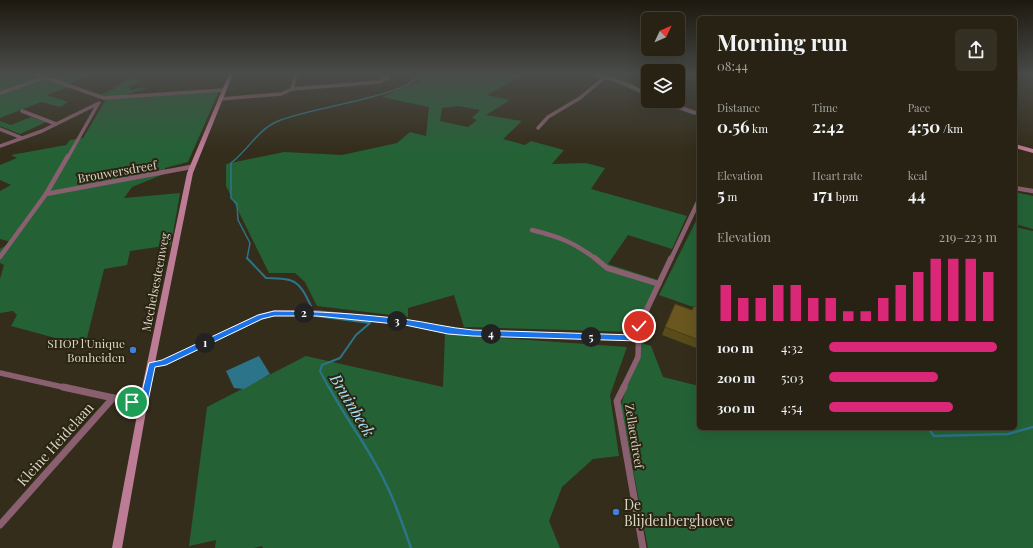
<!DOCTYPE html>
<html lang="en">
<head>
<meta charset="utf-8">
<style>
  :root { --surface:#272214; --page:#332f22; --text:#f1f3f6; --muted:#a4a4a0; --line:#433f34; --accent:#db2777 }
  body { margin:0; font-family:"Playfair Display",serif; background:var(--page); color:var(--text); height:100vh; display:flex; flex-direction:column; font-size:15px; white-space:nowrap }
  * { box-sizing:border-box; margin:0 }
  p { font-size:13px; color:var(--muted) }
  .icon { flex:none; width:22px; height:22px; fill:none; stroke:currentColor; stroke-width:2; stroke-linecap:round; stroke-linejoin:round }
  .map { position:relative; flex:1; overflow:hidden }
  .sheet { position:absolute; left:697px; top:16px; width:320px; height:414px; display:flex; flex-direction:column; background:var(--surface); border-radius:6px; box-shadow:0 4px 16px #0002,0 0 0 1px var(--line) }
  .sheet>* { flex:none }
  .needle { width:26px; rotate:46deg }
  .tools { position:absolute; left:641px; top:12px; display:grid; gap:8px }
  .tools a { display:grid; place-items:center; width:44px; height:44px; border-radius:6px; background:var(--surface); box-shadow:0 4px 16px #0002,0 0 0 1px var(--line); font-size:20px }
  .pin { position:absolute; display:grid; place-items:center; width:34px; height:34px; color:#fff; margin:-17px; border:2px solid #fff; border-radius:50%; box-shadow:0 1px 4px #0007 }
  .km { position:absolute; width:20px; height:20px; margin:-10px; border-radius:50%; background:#222; color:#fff; font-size:11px; line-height:20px; text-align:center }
  .round { display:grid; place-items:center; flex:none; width:42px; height:42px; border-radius:6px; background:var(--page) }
  .head { display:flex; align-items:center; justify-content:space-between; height:68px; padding:0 20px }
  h1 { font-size:22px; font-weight:700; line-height:30px }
  .stats { display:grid; grid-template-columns:repeat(3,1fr); gap:6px; height:68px; padding:4px 20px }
  .stats div { display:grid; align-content:center }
  .stats b { font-size:17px; font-weight:700 }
  .stats small { font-size:11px; font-weight:400 }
  .stats p { font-size:11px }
  .chart { height:112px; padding:8px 20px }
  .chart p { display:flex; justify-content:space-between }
  .chart svg { width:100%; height:72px; margin-top:4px; stroke:var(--accent); stroke-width:6 }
  ul { padding:0 20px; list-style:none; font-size:13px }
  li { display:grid; grid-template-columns:64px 48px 1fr; align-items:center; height:30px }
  li i { height:10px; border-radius:5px; background:var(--accent) }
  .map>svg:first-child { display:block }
  .green { fill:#246236; fill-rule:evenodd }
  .water { fill:#2c7489 }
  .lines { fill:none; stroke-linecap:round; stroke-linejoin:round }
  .stream-far2 { stroke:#2c7489; stroke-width:1.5 }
  .stream-far1 { stroke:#2c7489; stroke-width:2 }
  .stream { stroke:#2c7489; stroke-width:2.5 }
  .street-far3 { stroke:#8a6070; stroke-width:3.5 }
  .street-far2 { stroke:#8a6070; stroke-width:4.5 }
  .street-far1 { stroke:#8a6070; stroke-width:5.5 }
  .street { stroke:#8a6070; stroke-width:7 }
  .secondary { fill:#bd7c95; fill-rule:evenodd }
  .wall { fill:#5a4b1b }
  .building { fill:#69571f; stroke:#4a3d16 }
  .route { fill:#1a73e8; stroke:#fff }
  .shop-dot { fill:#3f7fe0; stroke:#2a2411; stroke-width:1.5 }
  .labels { text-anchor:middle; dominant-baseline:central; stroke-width:4; stroke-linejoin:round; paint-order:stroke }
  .street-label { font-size:12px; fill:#d9d5ca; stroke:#2a2411 }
  .poi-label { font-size:12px; fill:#d9d5ca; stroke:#2a2411; text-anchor:end }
  .near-street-label { font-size:14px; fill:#d9d5ca; stroke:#2a2411 }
  .near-poi-label { font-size:14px; fill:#d9d5ca; stroke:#2a2411; text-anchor:start }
  .near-water-label { font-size:16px; font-style:italic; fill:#a8e1f4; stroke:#2a2411 }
</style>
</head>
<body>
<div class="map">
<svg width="1033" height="548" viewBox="0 0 1033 548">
  <rect width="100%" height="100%" fill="#342d1b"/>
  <g class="green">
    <polygon points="0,74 32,74 47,80 63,74 94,74 67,84 68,87 47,95 68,102 60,107 41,102 0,118"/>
    <path d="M423,74h101l-37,21 23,5 -24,15 36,6 -19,18 22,6 6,-4 33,9 -12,14 34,-1 19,5 -14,21 96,27 -15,33 -44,-14 -20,29 50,16 -23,52 -171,-5 -10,-32 -46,13v9l-91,-11 -12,-24 -10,-9h-26l-43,-87v-22l58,-12 58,3 55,-12 13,-11 16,4 3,-29 -47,-10 38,-16zM459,106l21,4 -8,8 5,2 -9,7 -28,-6 2,-13z"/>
    <path d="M131,79l10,3 -13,5 3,3 13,-3 3,1c-16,5 -31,12 -47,7l16,-7 -3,-1z"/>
    <polygon points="219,91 188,162 165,168 164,174 132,187 124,198 180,193 171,245 130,251 127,265 104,269 85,346 11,326 17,315 13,311 0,313 0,279 4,265 0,263 0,249 11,242 0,239 0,191 11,185 0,180 0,165 17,158 11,155 66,145 70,140 83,138 106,99"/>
    <polygon points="31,117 46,122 20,134 0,126 0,121 11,125"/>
    <polygon points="1015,192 1033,196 1033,229 1015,224"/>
    <polygon points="699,215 699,309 659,295"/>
    <polygon points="1015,227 1033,231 1033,548 648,548 621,406 639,342 651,346 663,377 699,386 699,428 1015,428"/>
    <polygon points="445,334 627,347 610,395 619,456 593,459 562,487 549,521 560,548 263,548 262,546 254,548 215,548 216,540 189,546 207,407 306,356 443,387"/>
  </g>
  <polygon class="water" points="259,356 270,374 244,389 234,388 226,371"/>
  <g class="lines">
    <g class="stream-far2">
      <polyline points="624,85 648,96"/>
      <polyline points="657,101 694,114"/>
      <path d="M247,259l3,-16 -12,-23 -1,-16 -6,-6v-35c16,-12 27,-33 45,-41 31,-15 130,-24 144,-48"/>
    </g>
    <g class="stream-far1">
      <path d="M247,258l19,20c30,1 32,1 45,28"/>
      <polyline points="315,314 316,316 370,323 356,335 340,358 322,365 320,371 329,388"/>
    </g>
    <g class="stream">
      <path d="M329,387c17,32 40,61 56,95 11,21 18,44 26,66"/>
      <polyline points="928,428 934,436 1008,434 1033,427"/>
    </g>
    <g class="street-far3">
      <polyline points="35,74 104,98 224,90"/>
      <polyline points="596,74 629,85 648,94"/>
      <polyline points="292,89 296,74"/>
      <polyline points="0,93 44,78"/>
      <polyline points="220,99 281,94 292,89 379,82 387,78 387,74"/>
      <polyline points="662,101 699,114"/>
      <polyline points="22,111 56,124"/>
      <polyline points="538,128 548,117 580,98 605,77"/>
      <polyline points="0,129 22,138"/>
      <polyline points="0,146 42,131 99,103"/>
      <polyline points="68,157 98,104"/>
    </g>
    <g class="street-far2">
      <polyline points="1015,188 1033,191"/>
      <polyline points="46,194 191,167"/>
      <path d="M532,230c28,7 41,12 64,29"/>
      <polyline points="0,257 46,194 68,156"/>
      <polyline points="671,259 699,200"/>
    </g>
    <g class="street-far1">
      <polyline points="595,258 607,268 659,284"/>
      <polyline points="152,365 163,363 260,317 275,313 317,313 405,322 448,331 473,333 639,338"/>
      <polyline points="0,373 67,388"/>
      <polyline points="623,388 638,357 639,326 671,258"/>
    </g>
    <g class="street">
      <polyline points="63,387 132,402 145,399"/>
      <polyline points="624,387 617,401 643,548"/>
      <polyline points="0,525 113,398"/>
    </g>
    <g class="secondary">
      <polygon points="229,74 233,74 193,173 151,383 122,548 112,548 143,383 187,173"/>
      <polygon points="1015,144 1033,149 1033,153 1015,148"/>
    </g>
  </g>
  <polygon class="wall" points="699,308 699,349 662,335 665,327 692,310"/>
  <polygon class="building" points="675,304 692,310 694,306 699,308 699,340 665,327"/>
  <linearGradient id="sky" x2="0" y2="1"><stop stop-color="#1d190f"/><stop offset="0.49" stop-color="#4a4c4a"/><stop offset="1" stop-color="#4a4c4a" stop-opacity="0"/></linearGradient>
  <rect width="1033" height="151" fill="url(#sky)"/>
  <path class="route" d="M274,311c44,0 86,3 129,8 24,3 46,9 70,11l162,5v-9l4,-3 3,3v12l-3,3 -166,-5 -25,-2 -43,-9 -88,-9h-43l-12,3 -96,46 -11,2 -7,34 -16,4 -3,-1v-5l12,-3 8,-33 13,-3 96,-45z"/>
  <g class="shop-dot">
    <circle cx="133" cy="350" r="4"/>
    <circle cx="616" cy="512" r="4"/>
  </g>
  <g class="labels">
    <g class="street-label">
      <text transform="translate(117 171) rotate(-10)">Brouwersdreef</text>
      <text transform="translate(155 282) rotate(-79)">Mechelsesteenweg</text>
      <text transform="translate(635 436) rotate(81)">Zellaerdreef</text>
    </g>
    <g class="poi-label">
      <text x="125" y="343">SHOP l'Unique<tspan x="125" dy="14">Bonheiden</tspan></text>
    </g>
    <g class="near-street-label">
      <text transform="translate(55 444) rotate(-48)">Kleine Heidelaan</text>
    </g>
    <g class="near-poi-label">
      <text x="624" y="504">De<tspan x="624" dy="16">Blijdenberghoeve</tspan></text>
    </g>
    <g class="near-water-label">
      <text transform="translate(353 405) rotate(59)">Bruinbeek</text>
    </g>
  </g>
</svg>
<div class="tools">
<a><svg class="needle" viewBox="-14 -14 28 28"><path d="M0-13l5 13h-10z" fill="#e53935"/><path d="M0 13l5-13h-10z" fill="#a4a4a0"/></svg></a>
<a><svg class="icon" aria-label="layers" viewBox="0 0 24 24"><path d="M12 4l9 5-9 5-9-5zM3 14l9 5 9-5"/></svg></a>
</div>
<div class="pin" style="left:132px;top:402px;background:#1e9e55"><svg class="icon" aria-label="arrive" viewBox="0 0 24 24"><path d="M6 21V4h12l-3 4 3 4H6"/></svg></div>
<div class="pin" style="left:639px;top:326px;background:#d93025"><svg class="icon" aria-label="check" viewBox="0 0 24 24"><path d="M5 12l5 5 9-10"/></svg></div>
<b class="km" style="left:205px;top:343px">1</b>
<b class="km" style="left:304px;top:313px">2</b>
<b class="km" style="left:397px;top:321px">3</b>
<b class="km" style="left:491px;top:334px">4</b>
<b class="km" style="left:591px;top:337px">5</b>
<section class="sheet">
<div class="head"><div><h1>Morning run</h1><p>08:44</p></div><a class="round"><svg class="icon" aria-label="share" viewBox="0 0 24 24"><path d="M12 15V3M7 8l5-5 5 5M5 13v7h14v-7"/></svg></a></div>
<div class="stats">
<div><p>Distance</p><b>0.56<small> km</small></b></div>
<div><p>Time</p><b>2:42</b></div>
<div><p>Pace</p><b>4:50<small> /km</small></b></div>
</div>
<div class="stats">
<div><p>Elevation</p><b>5<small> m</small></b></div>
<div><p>Heart rate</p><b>171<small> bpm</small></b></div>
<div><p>kcal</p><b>44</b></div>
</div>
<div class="chart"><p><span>Elevation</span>219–223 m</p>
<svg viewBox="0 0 160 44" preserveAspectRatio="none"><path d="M5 44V22M15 44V30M25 44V30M35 44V22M45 44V22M55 44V30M65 44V30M75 44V38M85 44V38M95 44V30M105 44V22M115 44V14M125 44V6M135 44V6M145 44V6M155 44V14"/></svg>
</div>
<ul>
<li><b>100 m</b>4:32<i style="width:100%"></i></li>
<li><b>200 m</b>5:03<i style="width:65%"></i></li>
<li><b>300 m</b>4:54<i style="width:74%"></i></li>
</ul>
</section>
</div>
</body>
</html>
